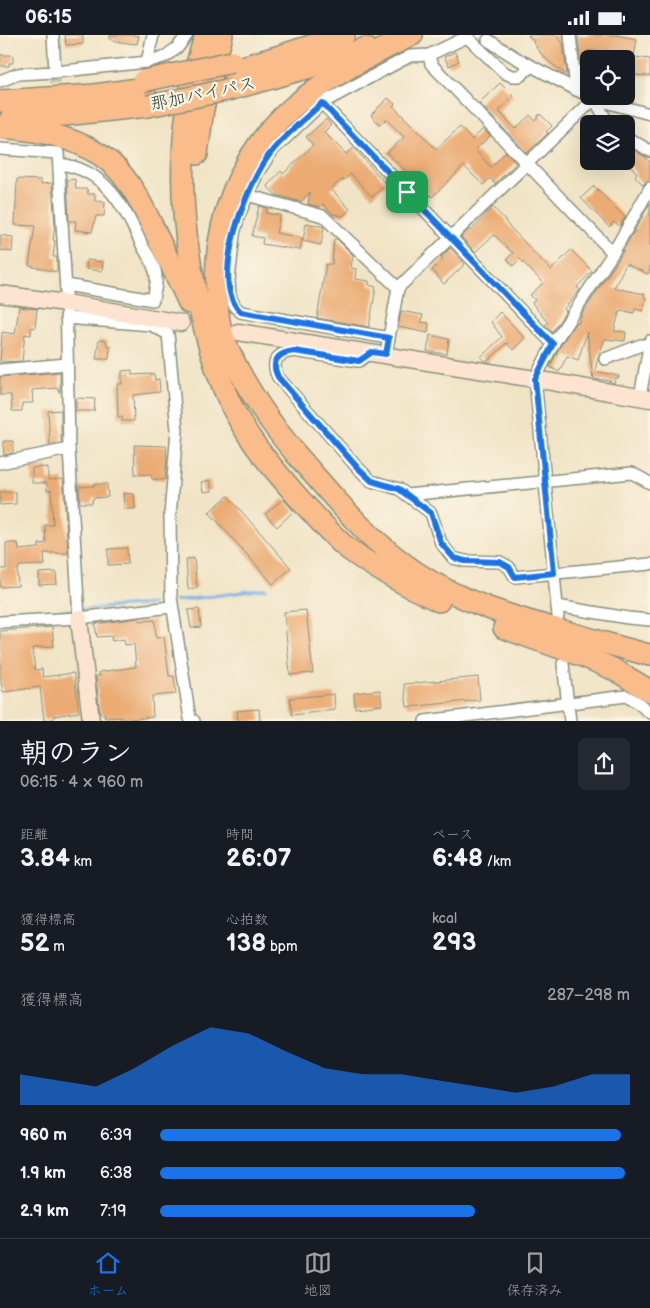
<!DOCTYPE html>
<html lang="ja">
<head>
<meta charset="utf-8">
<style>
  :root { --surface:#171b24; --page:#242831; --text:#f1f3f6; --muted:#9ea1a6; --line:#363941; --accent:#1a73e8 }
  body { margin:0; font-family:"Balsamiq Sans","Klee One",sans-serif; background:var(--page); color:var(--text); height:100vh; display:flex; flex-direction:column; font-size:19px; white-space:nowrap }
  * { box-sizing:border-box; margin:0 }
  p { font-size:16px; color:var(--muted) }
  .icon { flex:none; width:28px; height:28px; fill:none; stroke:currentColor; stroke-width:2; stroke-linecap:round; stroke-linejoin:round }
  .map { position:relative; height:686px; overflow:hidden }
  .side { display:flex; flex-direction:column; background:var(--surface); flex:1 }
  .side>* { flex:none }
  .controls { position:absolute; left:580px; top:15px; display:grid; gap:10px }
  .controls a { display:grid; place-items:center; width:55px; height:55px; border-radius:8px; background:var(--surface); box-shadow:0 5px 20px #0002; font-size:25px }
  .pin { position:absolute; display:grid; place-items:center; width:42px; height:42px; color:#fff; margin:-21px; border-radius:10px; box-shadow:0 2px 8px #0006 }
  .round { display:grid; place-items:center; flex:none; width:52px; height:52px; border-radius:8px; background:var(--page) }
  .headline { display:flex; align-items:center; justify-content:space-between; height:85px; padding:0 20px }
  h1 { font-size:28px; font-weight:600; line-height:38px }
  .metrics { display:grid; grid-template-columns:repeat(3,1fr); gap:8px; height:85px; padding:5px 20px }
  .metrics div { display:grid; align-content:center }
  .metrics b { font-size:25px; font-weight:600 }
  .metrics small { font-size:14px; font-weight:400 }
  .metrics p { font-size:14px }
  .chart { height:140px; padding:10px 20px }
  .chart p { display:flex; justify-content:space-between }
  .chart svg { width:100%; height:90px; margin-top:5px; fill:var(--accent); opacity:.7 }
  ul { padding:0 20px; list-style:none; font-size:16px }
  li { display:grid; grid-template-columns:80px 60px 1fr; align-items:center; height:38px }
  li i { height:12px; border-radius:6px; background:var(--accent) }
  .status { display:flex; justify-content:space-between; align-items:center; height:35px; padding:0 25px; background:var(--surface); direction:ltr }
  .status svg { height:14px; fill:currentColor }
  .menu { display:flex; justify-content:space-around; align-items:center; height:70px; border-top:1px solid var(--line); background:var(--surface); font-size:14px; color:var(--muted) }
  .menu a { display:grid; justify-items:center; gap:2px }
  .menu .selected { color:var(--accent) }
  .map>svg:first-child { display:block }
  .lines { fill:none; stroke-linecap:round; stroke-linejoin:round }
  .stream { stroke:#6face1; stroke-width:3 }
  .building { fill:#ebab73 }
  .street-tunnel { stroke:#c7c3a9; stroke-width:11; stroke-dasharray:11 5.5; stroke-linecap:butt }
  .street-casing { stroke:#88907d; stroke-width:14 }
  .secondary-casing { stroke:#88907d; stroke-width:19 }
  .highway-casing { stroke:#88907d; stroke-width:24 }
  .street { stroke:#fff; stroke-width:11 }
  .secondary { stroke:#fde4d0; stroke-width:16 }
  .highway { stroke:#f9bc8a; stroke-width:21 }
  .highway-bridge-casing { stroke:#88907d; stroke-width:24; stroke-linecap:butt }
  .highway-bridge { stroke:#f9bc8a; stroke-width:21 }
  .route-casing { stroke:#fff; stroke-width:10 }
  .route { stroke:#1a73e8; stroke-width:6 }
  .labels { text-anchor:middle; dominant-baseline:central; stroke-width:4.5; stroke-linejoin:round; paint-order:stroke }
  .street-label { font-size:18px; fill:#1f3d34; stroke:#fcf5e5 }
</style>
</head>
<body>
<div class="status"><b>06:15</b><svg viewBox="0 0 49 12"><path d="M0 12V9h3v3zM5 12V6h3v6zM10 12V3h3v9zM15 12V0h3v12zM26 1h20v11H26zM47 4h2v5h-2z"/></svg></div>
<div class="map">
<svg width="650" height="686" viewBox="0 0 650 686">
  <rect width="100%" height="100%" fill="#fcf5e5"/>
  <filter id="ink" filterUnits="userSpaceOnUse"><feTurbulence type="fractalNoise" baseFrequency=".02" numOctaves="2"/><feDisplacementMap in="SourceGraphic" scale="10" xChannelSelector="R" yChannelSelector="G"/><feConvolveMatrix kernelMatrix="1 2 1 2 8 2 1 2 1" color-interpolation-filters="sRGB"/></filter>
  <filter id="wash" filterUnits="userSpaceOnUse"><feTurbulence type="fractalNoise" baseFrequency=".0096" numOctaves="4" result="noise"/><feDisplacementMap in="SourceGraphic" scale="20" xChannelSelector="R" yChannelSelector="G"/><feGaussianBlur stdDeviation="1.12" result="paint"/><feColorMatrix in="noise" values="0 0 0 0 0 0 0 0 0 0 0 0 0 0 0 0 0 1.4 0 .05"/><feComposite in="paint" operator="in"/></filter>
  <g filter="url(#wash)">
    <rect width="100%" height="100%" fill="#f1e4c6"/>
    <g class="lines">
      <g class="stream">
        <polyline points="175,566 266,554"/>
        <polyline points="0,581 152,569"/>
      </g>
    </g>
    <g id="blocks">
      <g class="building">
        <polygon points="65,0 83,0 83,9 66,10"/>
        <polygon points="110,0 134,0 139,1 137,9 120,7 110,4"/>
        <polygon points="528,0 556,0 563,8 567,40 548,26 536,13 537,12 533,8 534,7"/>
        <polygon points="578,0 616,0 637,4 634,22 650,24 650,41 632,40 633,22 588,15 590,24 587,26 587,30 581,31"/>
        <polygon points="455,17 459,26 449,31 444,22"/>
        <polygon points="0,20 13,20 13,28 9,28 9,31 0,31"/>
        <polygon points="500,48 513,61 499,76 515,94 530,80 535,85 540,79 552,91 546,97 548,98 527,118 479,68"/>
        <polygon points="388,63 395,69 393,71 436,114 460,92 472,105 483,94 490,101 475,115 491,132 506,117 516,128 495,149 490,143 483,150 464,131 432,162 387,118 404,102 386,84 380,90 371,80"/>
        <polygon points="326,84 331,90 324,97 346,119 354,113 386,149 372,162 351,139 344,145 343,144 331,154 350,174 343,181 333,179 323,169 320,172 308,169 310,157 301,167 276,160 267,151 281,136 283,139 313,110 306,102"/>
        <polygon points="634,115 645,122 650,127 650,143 643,150 635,141 637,138 626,126 626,123"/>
        <polygon points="17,144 41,145 41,149 52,148 55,190 53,205 55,206 53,222 57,222 57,237 29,231 35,191 15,190"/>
        <polygon points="75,144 76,154 87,154 88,159 95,159 95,166 105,167 104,181 96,181 92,197 75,195 76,186 69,186 67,145"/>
        <polygon points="594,151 625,182 620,191 614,187 609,192 581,163"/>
        <polygon points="650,168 650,234 648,239 626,229 614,253 645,259 644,262 646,263 643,276 635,274 634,278 620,275 614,296 626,297 625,306 605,304 598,322 595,336 619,341 619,343 615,343 614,348 605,345 594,344 593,340 593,342 587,297 578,325 567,321 559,337 550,332 559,313 576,287 578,289 582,279 618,225"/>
        <polygon points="259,171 267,173 266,178 280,180 276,198 302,203 300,215 262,209 263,203 252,201"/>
        <polygon points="493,172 506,186 505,187 551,235 571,215 592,236 577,252 580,255 564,274 566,276 552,297 545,290 548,288 532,268 535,265 530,260 543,248 520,224 513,231 507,224 513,218 494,200 475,217 461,202 470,194 471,196"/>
        <polygon points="306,188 324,192 321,210 303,206"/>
        <polygon points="0,200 13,202 12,217 0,215"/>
        <polygon points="334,204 337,204 353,220 351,233 356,234 355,244 369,246 369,250 376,252 369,292 317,283 326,229 332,229"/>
        <polygon points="450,213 465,229 444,249 432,235 443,224 441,222"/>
        <polygon points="87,225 103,227 102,236 86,234"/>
        <polygon points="19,272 37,274 35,293 31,292 31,300 25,299 22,326 0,327 2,297 15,299"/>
        <polygon points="401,276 423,280 421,287 429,288 428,298 398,292"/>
        <polygon points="500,277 525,303 513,315 507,308 488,326 485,326 481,322 502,302 491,287"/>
        <polygon points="430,300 449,304 447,319 427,316"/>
        <polygon points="99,305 107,306 107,311 110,311 109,324 96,324"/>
        <polygon points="132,335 132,340 154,339 155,345 159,344 160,357 133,360 134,386 122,386 122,382 118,382 117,349 122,349 122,336"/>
        <polygon points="60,337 60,357 59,357 58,353 32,355 33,368 22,368 22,376 12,376 11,360 0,360 0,342"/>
        <polygon points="76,363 95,364 94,376 76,376"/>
        <polygon points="61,375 61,408 50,410 48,376"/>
        <polygon points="3,406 13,406 13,418 4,420"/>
        <polygon points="134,410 166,411 167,423 165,445 152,444 151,439 135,440"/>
        <polygon points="48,432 48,445 63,444 68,518 44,518 45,530 19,531 19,534 17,534 18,551 0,552 0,534 6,534 6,508 18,508 19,515 39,513 39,509 46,508 45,490 53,490 51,455 47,456 47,448 32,448 32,433"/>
        <polygon points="210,445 212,456 203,457 201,447"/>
        <polygon points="93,449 107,449 108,462 93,463 92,468 80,468 79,452 94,451"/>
        <polygon points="0,457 16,457 16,469 0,470"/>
        <polygon points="123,458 134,459 135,474 124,474"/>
        <polygon points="228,461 291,533 273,549 209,477"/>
        <polygon points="283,464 294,476 277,492 265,479"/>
        <polygon points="127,513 128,529 108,530 108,514"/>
        <polygon points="194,523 197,553 188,554 186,524"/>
        <polygon points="56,537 57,549 39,550 39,538"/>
        <polygon points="199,574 201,592 191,593 188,575"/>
        <polygon points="306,575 313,638 290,640 284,577"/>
        <polygon points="138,583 139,586 155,585 156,603 164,602 169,641 174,641 176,659 152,661 153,682 121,685 121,682 105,683 104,678 100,679 96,641 100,641 99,637 136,632 134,609 125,610 124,604 112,606 111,601 97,602 95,589"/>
        <polygon points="52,592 54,611 32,613 35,635 42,634 43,642 74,638 79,677 54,681 54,684 44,685 40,652 3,657 0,643 0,596"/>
        <polygon points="478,642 480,665 407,672 404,649"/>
        <polygon points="380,655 382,670 355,673 354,658"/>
        <polygon points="334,659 335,675 292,680 290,663"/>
        <polygon points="259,674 260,686 238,686 237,676"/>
      </g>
    </g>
  </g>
  <g filter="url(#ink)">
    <use href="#blocks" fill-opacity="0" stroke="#88907d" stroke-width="1"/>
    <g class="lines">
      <polyline class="street-tunnel" points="55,37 56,65"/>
      <defs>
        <g id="street">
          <polyline points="53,0 55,37"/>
          <polyline points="570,0 576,55"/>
          <polyline points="488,5 516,23 594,64 650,79"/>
          <polyline points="429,20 431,29 613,218"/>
          <polyline points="147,27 153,0"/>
          <polyline points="0,46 18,39 55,37 147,27 166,21 178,12 187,0"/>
          <polyline points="594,64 609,89"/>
          <polyline points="322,68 553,309 613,218 650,153"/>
          <polyline points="626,102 650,116"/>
          <polyline points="0,114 58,118 66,256 69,414 79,583"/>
          <path d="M59,129c47,5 65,43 83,81 5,9 14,22 14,32 1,7 -2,16 -3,23l-87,-15"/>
          <polyline points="247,160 323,181 398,253"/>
          <polyline points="66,283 151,290 168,299 177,395 170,481 171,562 190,684 194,686"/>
          <polyline points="389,303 241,277 235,272 230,261 229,245 234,199 239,180 258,137 272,116 322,68 410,21 429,20 467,2 505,38 512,41 520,41 531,31"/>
          <polyline points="553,309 535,344 558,581"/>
          <path d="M371,317l-12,9 -65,-10c-16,2 -24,10 -16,26l78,89 15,15 28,8 32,24 10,30 12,15 12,3 35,1 9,5 6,10 135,-13"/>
          <polyline points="386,319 398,253 594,64"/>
          <polyline points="605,324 641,310 650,310"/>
          <polyline points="0,335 67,329"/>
          <polyline points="640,362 650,306"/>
          <polyline points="0,428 69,414"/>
          <polyline points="407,460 632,438 650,448"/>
          <polyline points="557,571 628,583 650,585"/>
          <polyline points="0,587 79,583 171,572"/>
          <polyline points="563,629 570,686"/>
          <polyline points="425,686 626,661 637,667 650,678"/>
        </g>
        <g id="secondary">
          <polyline points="0,259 66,268 181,288"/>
          <polyline points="238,297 535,344 650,364"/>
          <polyline points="79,583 91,686"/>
        </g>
        <g id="highway">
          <path d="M206,0c-33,92 -28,190 -4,283 8,34 18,69 36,100 17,31 41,57 64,84 15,15 28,32 45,46 28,21 60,38 92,53"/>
          <path d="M412,0c-41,20 -83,41 -118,71 -54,46 -82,118 -77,187 0,14 1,30 6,43 17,46 52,95 85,132 33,38 66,77 109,105 44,29 95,44 146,58 29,8 58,17 87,24"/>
          <polyline points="232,35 280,21 344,0"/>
          <polyline points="232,54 307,33 366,13"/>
          <polyline points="0,66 95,60 145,53"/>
          <polyline points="11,83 64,80 148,71"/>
          <path d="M0,92c39,3 80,10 111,36 22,20 34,48 47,75 10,21 21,43 31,65"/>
          <polyline points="197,119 203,74 222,0"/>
          <polyline points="504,593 583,621 613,634 650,656"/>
        </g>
      </defs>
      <use href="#street" class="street-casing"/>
      <use href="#secondary" class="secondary-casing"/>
      <use href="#highway" class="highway-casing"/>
      <use href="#street" class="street"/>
      <use href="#secondary" class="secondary"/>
      <use href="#highway" class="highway"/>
      <defs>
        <g id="highway-bridge">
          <polyline points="143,46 232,27"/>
          <polyline points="148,71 232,54"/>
        </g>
      </defs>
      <use href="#highway-bridge" class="highway-bridge-casing"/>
      <use href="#highway-bridge" class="highway-bridge"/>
    </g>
  </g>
  <g class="lines" filter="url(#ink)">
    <defs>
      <path id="route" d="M322,68l231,241 -18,35 19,194 -39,4 -6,-10 -9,-5 -35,-1 -11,-3 -13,-15 -10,-30 -32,-24 -27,-8 -16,-15 -78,-89c-8,-16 0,-24 16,-26l65,10 13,-9 14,2 3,-16 -148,-26c-34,-30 7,-133 32,-162 14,-17 33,-32 49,-47z"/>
    </defs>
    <use href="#route" class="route-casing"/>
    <use href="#route" class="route"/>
  </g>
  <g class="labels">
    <g class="street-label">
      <text transform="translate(203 59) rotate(-12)">那加バイパス</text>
    </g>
  </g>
</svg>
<div class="controls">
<a><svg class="icon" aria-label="locate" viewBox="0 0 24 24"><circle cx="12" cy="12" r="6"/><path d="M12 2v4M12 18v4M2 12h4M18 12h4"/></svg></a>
<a><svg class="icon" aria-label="layers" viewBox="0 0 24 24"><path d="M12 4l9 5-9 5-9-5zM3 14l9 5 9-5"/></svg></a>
</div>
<div class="pin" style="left:407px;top:157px;background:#1e9e55"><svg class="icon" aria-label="arrive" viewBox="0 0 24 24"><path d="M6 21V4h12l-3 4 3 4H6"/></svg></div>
</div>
<section class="side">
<div class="headline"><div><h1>朝のラン</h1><p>06:15 · 4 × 960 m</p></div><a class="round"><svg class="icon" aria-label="share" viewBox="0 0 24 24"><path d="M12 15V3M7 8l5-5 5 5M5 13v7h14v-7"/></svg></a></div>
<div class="metrics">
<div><p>距離</p><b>3.84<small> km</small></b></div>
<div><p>時間</p><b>26:07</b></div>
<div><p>ペース</p><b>6:48<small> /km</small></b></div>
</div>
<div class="metrics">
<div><p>獲得標高</p><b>52<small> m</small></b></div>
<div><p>心拍数</p><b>138<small> bpm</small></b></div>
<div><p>kcal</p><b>293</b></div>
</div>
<div class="chart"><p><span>獲得標高</span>287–298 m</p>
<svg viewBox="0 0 160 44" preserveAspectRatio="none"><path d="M0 44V29L10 32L20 35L30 26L40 15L50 6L60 9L70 18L80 26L90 29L100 29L110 32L120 35L130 38L140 35L150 29L160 29V44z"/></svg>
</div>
<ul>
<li><b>960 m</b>6:39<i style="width:98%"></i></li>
<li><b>1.9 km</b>6:38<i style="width:99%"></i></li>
<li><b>2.9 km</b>7:19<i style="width:67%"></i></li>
</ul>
</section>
<nav class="menu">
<a class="selected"><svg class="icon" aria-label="home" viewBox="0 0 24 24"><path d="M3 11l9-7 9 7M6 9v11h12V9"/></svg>ホーム</a>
<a><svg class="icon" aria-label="map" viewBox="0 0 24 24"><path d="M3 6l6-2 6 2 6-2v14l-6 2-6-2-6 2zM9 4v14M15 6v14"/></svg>地図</a>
<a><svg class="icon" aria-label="saved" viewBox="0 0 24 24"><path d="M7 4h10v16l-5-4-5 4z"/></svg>保存済み</a>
</nav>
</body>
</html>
